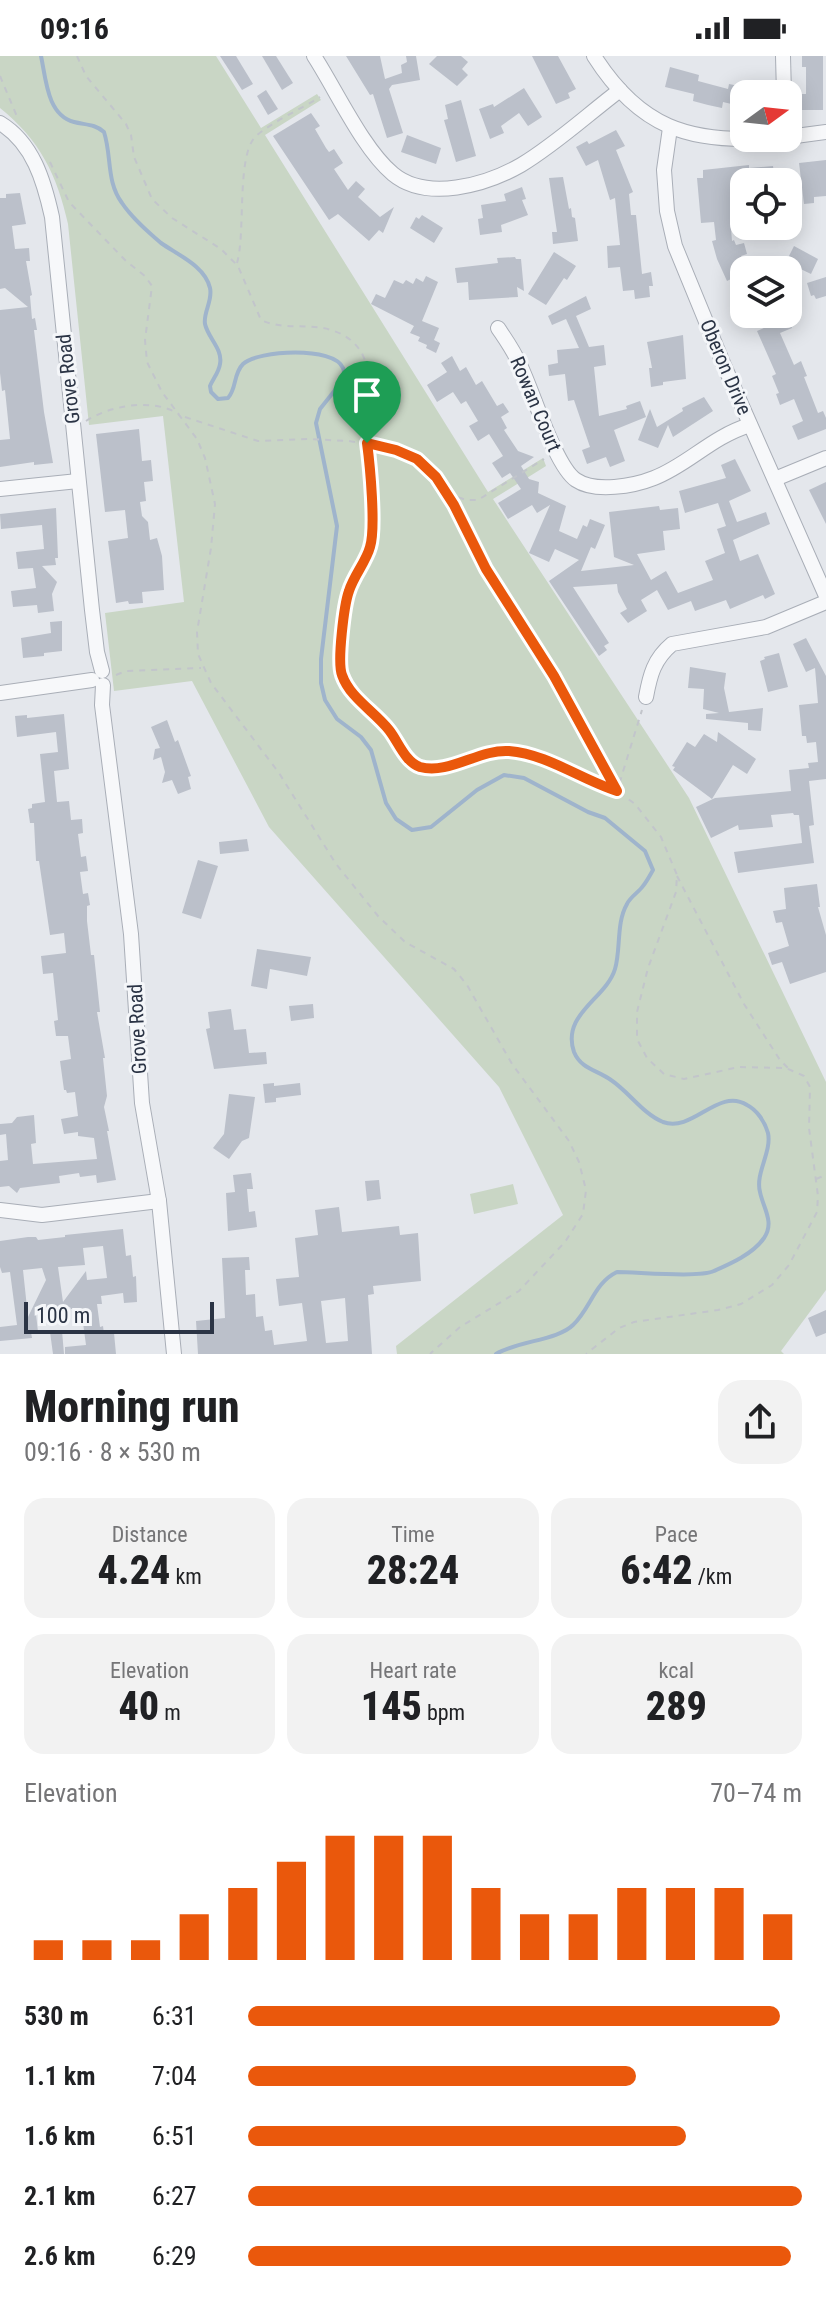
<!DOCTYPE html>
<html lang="en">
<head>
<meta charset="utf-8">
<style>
  :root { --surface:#fff; --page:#f2f2f2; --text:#202124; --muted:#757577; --accent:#ea580c }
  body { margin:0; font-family:"Roboto Condensed",sans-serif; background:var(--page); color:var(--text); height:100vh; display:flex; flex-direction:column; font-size:30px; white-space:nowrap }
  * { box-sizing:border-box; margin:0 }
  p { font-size:26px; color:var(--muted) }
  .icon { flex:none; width:44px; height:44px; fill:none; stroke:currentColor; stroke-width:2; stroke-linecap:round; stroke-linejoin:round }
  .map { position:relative; height:1298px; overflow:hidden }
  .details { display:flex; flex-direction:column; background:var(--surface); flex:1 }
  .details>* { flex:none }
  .needle { width:52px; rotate:75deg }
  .controls { position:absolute; left:730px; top:24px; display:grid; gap:16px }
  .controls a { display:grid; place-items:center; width:72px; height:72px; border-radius:16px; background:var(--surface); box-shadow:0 4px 20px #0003; font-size:40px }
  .scale { position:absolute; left:24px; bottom:20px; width:190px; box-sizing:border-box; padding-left:8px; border:4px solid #2b3445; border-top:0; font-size:22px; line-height:28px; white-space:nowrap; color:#2b3445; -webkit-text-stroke:6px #f4f6f9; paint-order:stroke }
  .pin { position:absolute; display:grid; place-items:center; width:68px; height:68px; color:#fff; margin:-82px -34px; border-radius:50% 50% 50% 0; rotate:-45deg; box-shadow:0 0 8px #0007 }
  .pin .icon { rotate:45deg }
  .round { display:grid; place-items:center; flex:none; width:84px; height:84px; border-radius:24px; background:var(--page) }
  .headline { display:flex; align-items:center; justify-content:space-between; height:136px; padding:0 24px }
  h1 { font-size:44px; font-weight:800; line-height:60px }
  .figures { display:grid; grid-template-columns:repeat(3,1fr); gap:12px; height:136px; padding:8px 24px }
  .figures div { display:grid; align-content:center; border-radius:20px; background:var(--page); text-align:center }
  .figures b { font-size:40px; font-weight:800 }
  .figures small { font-size:22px; font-weight:400 }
  .figures p { font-size:22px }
  .chart { height:224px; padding:16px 24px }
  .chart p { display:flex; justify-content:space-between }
  .chart svg { width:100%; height:144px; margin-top:8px; stroke:var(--accent); stroke-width:6 }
  ul { padding:0 24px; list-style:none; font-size:26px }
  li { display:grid; grid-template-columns:128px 96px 1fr; align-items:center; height:60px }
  li i { height:20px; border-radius:10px; background:var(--accent) }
  .status { display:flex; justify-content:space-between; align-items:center; height:56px; padding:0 40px; background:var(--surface); direction:ltr }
  .status svg { height:22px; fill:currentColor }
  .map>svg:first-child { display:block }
  .green { fill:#c9d6c5 }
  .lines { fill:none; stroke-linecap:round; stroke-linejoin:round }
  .stream { stroke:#9fb4cc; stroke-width:4 }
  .building { fill:#bbc0ca; fill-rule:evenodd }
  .minor-casing { stroke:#a9aeb7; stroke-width:16 }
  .path { stroke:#c2c5cb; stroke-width:2; stroke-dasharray:6 6; stroke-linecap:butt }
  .minor { stroke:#f7f8fa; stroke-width:14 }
  .route-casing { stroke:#fff; stroke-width:16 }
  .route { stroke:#ea580c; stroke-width:10 }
  .labels { text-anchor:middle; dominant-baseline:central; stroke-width:6; stroke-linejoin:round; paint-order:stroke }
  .street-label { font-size:20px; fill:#2b3445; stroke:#f4f6f9 }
</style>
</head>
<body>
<div class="status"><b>09:16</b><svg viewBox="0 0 49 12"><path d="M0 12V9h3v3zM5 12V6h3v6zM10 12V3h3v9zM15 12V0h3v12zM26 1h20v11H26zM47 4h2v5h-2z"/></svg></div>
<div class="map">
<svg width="826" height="1298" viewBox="0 0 826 1298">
  <rect width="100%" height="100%" fill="#e4e7ec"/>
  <g class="green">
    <path d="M0,0h216l45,72 56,-34 4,6 -56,35 223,357 55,-34 3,8 -53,33 196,299 137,284v208l-45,61 3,3h-387l-1,-8 167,-131 -64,-128 -230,-260 -77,-146 -78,10 -9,-78 79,-11 -21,-186 -74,9 -21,-201c-11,-49 -28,-84 -68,-116z"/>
    <polygon points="513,1128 518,1148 474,1158 470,1138"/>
  </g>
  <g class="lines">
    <path class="stream" d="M41,0c5,23 6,59 33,66 12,3 21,2 30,10 8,25 2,49 18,71 10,15 25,28 39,40 17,12 44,23 49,45 3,13 -7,24 -5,36 3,14 18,25 15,40 -1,8 -7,15 -10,22l1,6 7,7 10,-1c9,-10 5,-24 15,-34 15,-14 91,-18 100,4 2,4 1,8 0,12l-23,29 -4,14 21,103 -16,133v24l4,17 12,19 24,18 10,13 15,53 10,16 16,11 19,-3 46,-37 27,-15 20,3 64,34 17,6 40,33 8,19c-3,5 -6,11 -10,16 -4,6 -13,11 -16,18 -11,19 -6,45 -12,65 -9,30 -54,45 -41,83 7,17 23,18 37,28 18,12 32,34 52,42 30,11 55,-35 84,-17 10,5 18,17 21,28 4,19 -13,40 -8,59 3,16 15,30 4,46 -11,16 -34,26 -50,33 -15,7 -76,1 -97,1 -23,11 -26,36 -44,53 -15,15 -55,16 -77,29"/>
  </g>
  <g class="building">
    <polygon points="220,0 236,0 253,28 242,34"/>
    <polygon points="262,0 276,0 293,27 282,34"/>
    <polygon points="346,0 380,0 385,23 402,17 401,9 407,6 406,0 416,0 420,24 392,29 389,33 403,77 387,82 373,38 370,39"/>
    <polygon points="437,0 461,0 468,6 462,13 468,19 457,30 429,8"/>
    <polygon points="532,0 558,0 576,33 568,37 570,42 556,48"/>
    <polygon points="802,0 823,0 823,54 802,54 802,38 806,38 806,11 802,11"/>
    <polygon points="670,11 699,19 698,25 728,33 729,28 744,31 744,51 723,46 722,52 708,49 693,45 694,38 665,31"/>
    <polygon points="524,32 542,61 528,70 519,57 501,70 504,77 490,83 479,53 493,48 494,51"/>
    <polygon points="266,34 278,53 268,59 257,40"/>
    <polygon points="461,44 476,100 456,106 444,64 448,63 445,49"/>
    <polygon points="311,57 320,70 315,73 326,92 329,96 334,93 343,107 334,113 348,134 356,125 365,133 358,141 380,161 394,151 383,177 379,174 369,185 338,158 329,164 273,80"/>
    <polygon points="616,74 625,90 616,94 633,136 629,138 631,159 636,159 642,218 651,216 653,230 649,230 650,241 635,243 634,234 623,235 620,211 608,212 607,190 620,189 615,142 610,144 598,104 586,110 576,91 587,85 589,88"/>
    <polygon points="407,79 441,92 436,108 401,96"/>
    <polygon points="826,104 826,140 814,141 814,147 804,148 799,107"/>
    <polygon points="749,109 749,112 773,110 775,126 744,126 744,159 730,161 732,185 734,184 736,189 744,187 747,198 741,200 747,214 744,214 744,260 736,263 730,250 741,245 731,223 727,225 717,203 712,185 716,184 714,166 701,167 697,122 703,122 703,114"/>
    <polygon points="563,121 569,153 571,152 572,161 575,162 578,185 553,188 552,176 557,176 549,122"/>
    <polygon points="522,131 526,143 522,144 528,159 501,169 502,176 480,179 478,163 483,162 481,149 506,145 504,138"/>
    <polygon points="20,137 26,168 12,170 15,193 29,192 30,205 26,205 32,239 30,240 32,263 35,262 37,274 34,274 44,356 53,407 34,409 34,406 0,411 0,384 10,383 5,334 2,335 0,317 0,254 28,251 5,232 0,233 0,142 6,142 6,138"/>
    <polygon points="422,159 443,172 434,187 410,172 416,161 419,163"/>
    <polygon points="794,190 818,203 811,218 786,206"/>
    <polygon points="554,196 576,210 567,224 564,222 546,249 528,238"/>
    <polygon points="515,201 516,203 521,203 524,235 517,231 518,241 469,244 468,226 457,227 455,212 498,207 497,202"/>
    <polygon points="426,220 438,226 422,265 439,272 434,284 440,287 436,297 426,292 427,289 418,285 420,281 410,277 414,270 371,248 376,238 385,242 394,224 403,228 406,224 413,228 416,222 423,226"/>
    <polygon points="826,221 826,240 816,243 814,239 811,240 807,227"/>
    <polygon points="586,240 591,253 576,260 589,291 604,289 606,309 594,311 599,360 627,353 626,350 640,345 646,361 614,374 625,405 610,411 606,401 587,408 582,394 590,391 574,344 568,345 565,318 549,320 548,309 558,307 557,294 579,292 566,263 552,269 548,260"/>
    <polygon points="787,262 792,272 780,277 794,309 801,305 807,320 804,321 818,357 823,355 826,362 826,373 798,384 792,370 803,365 794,343 780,349 776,338 779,337 772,320 776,318 757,275"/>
    <polygon points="683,279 686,323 663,326 663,329 651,331 649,312 652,312 647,286"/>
    <polygon points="452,300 460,315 466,311 476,329 482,325 497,350 503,347 509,356 501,361 507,372 504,374 518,395 534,401 521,410 529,423 539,426 538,437 566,450 559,475 577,483 583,469 587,471 590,463 605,469 595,493 591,491 581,515 634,509 614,501 609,456 659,450 660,454 678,452 680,473 663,475 665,494 637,498 651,524 666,515 678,537 713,524 705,505 725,497 717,473 726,470 718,447 685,457 679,435 726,422 721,409 735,403 751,435 729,445 737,466 766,456 770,468 733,484 740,505 758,498 775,538 765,543 763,539 730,553 726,544 695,555 691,545 668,554 657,534 641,544 647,555 628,567 620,557 627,553 618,536 617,528 573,531 609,587 604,590 607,594 599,600 549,525 579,504 555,493 549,506 529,497 550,449 537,457 532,449 508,463 498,447 521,433 510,417 502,422 492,407 503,400 489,378 478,385 469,370 478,365 466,345 461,348 453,336 437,346 427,329 447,316 441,307"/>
    <polygon points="704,341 713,355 673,381 668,369 658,392 638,384 650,353 657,371 683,355 682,352"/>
    <polygon points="139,373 142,405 151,404 153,425 144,426 146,445 140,446 142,460 148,466 150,484 157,482 162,500 164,534 142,536 143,547 129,548 128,545 116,547 108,485 128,482 125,454 105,456 96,378"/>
    <polygon points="826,426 826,468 809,434"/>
    <polygon points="56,452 58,502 55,502 56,509 42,510 57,526 52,538 54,555 38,557 37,549 13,551 11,535 36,532 33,512 18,513 16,496 44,493 42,469 1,473 0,458"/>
    <polygon points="62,565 62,595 44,597 44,600 23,602 21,582 51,577 50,566"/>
    <polygon points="806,582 826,620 826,723 809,725 814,769 809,770 814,807 738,817 734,796 802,787 799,759 794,759 793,757 771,759 773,771 739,774 738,769 711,782 696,751 715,742 791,735 789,714 809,712 808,707 818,706 816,686 807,687 806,680 802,680 799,649 818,647 815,612 806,616 793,588"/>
    <polygon points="779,597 788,631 768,636 760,605 765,603 764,601"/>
    <polygon points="690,611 726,617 724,632 729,656 763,652 761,675 748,674 748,667 706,663 706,658 719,657 703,653 704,633 688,632"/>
    <polygon points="64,658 69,713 54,715 57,746 69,745 71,764 82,763 83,777 78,778 81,801 86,800 88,815 80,816 83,838 88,837 90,849 87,850 87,865 91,899 94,899 100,956 97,956 105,1002 103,1002 107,1040 104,1051 109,1075 107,1075 116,1124 97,1127 96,1119 80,1121 79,1117 59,1120 60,1127 20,1132 17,1137 9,1130 0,1131 0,1105 8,1104 6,1078 0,1079 0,1068 12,1067 17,1061 34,1059 36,1087 31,1088 33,1108 97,1103 94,1082 78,1080 78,1076 64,1078 61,1063 78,1060 75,1036 67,1037 66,1034 64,1034 60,1005 71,1003 68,980 56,980 54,965 58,964 53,917 43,918 41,900 66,897 64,877 50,879 39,805 36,805 34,767 30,767 28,753 32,752 32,748 45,746 40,698 58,696 56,676 17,681 15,660 27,659 27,662"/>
    <polygon points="167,664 175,686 178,684 191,720 188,721 191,733 178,738 172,724 162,727 165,716 161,701 153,704 155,693 160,692 151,671"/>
    <polygon points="718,676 756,703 747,718 733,709 712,743 673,714 675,711 672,710 687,686 695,691 704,678 717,686"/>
    <polygon points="247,783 249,795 220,798 219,786"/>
    <polygon points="198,804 218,810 201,863 182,857"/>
    <polygon points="817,828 820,851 818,851 826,879 826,916 790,928 782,906 772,909 768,897 789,890 782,866 776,867 773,855 786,853 784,832"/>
    <polygon points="257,893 311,901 307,920 270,913 267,933 251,930"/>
    <polygon points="313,948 314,962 291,965 289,950"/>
    <polygon points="231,953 234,974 246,973 249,997 266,996 267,1008 214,1013 206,973 210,972 208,956"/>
    <polygon points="274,1027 274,1030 300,1027 301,1039 276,1042 276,1046 265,1047 263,1028"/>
    <polygon points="229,1038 255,1041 249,1082 242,1085 229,1103 213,1092 224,1078"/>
    <polygon points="251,1117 253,1133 247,1133 249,1156 255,1155 257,1171 228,1175 226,1137 235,1136 233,1119"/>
    <polygon points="379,1124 381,1143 367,1145 365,1125"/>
    <path d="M339,1151l3,25 57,-6 1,9 18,-2 3,48 -48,5 1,8 -6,1 4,59h-174l-2,-33 29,-3 -3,-60 27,-1 1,13h-5l1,25 9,-1 1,23 7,-1 2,15 7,-1 2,15 33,-4 -5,-38 -23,3 -3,-27 23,-2 -4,-39 23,-3 -3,-25zM345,1242l3,43 -22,2 -5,-42z"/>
    <path d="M123,1173l3,27 5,-1 2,22 3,-1 1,26 -13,1 -1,-10 -22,3 1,8h-5l3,23 3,-1 1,8 10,-1 2,21h-51v-7l21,-2 -5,-37 -10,1 -1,-2 -34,7 2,18h-7l1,6 -32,3v-14l17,-2 -7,-53 -8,1 -2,-6v-26l28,-4h8l2,3 27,-3v-2zM103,1190l4,32 -20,2 -1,-9 -23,31 -5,-35 27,-2 -2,-17zM42,1212l4,12 -18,37 -5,-47z"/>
    <polygon points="826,1254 826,1277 816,1281 808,1262"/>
    <polygon points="62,1275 64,1298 53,1298 50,1276"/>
  </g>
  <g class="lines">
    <defs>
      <g id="minor">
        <path d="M314,0c22,34 49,93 79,118 34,28 93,11 128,-9 35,-21 66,-50 99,-75"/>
        <path d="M594,0c45,71 95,88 177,82"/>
        <polyline points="783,0 784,38"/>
        <path d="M0,67c33,20 44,58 52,94l40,393 5,42 5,19"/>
        <polyline points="670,72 664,114 667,155 675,190 723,307 826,540"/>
        <polyline points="788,81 826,76"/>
        <path d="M498,272c8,12 16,23 22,37 13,26 35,101 56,115 19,13 58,6 78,-2 34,-13 57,-41 96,-53"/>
        <polyline points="775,423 826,402"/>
        <polyline points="0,433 78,425"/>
        <polyline points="103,629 102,649 131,878 142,1047 159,1145 174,1298"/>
        <polyline points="0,637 92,624"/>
        <path d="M646,641c4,-22 8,-38 26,-53l94,-17 60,-25"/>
        <polyline points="0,1154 42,1159 159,1145"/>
      </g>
    </defs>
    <use href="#minor" class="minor-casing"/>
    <g class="path">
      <path d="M77,0l9,20 40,48 5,11 3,22 18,42 20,19 49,31 17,17 23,54c23,11 49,2 73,11 48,17 34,70 33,109 0,10 2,21 3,31 1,21 1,42 2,63l-1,12 -22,45 -10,66 3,18 12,21 34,33 23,33 8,5 29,-2 48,-14 27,2 94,38 18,13 26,33 16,38 -1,17 -28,76 -11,44v27l10,19 17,16 20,5 55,-12 47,1 18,8 6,11 -1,41 9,68 -1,16 -28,53 -17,20 -31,19 -23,6 -84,12 -15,6 -33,26"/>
      <polyline points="0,20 18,63"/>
      <polyline points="50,106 69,146 126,205 145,220 152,230 145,284 147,306 162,336 197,383 205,402 215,448 211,492 197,576 198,598 211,627 279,717 336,808 378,860 405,886 454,913 467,929 512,1008 569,1085 579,1106 586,1134 583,1158 565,1186 519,1235 460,1271 430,1298"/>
      <path d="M237,207c9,-31 -1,-108 19,-127 16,-14 45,-27 64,-39"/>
      <polyline points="185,361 258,385 308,383 349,385 396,394 417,403 436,421 454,449 486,513 554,620 617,735 642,654"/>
      <path d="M86,365c25,-16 67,-23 93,-7"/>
      <polyline points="447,437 466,444 478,444 544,403"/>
      <polyline points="116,619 126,615 201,612"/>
      <polyline points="677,820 744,948 780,1004 788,1012"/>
      <polyline points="816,1123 826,1119"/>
    </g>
    <use href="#minor" class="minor"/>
  </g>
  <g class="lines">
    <defs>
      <path id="route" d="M367,387l29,7 21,9 19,18 18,28 32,64 68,107 63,115c-35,-11 -70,-37 -108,-40 -30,-2 -60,24 -89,16 -15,-5 -22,-26 -31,-37 -15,-19 -39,-32 -47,-55 -5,-13 2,-70 7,-84 5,-16 17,-29 21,-44 6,-19 0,-82 -3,-104z"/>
    </defs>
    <use href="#route" class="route-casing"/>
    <use href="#route" class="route"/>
  </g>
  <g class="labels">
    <g class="street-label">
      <text transform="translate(726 311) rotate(67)">Oberon Drive</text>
      <text transform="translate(68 323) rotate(-96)">Grove Road</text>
      <text transform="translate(536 348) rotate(67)">Rowan Court</text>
      <text transform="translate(137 973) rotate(-93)">Grove Road</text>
    </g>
  </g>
</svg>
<div class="controls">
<a><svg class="needle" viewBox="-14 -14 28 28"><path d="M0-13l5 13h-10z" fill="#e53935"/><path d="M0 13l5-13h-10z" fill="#757577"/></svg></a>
<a><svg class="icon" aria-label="locate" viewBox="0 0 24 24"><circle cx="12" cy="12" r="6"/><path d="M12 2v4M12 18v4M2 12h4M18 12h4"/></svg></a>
<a><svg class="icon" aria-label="layers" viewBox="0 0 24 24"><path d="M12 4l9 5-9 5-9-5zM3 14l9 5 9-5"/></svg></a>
</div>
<div class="scale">100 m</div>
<div class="pin" style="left:367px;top:387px;background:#1e9e55"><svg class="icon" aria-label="arrive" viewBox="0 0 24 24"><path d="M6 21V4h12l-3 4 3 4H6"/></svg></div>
</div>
<section class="details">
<div class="headline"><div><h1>Morning run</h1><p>09:16 · 8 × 530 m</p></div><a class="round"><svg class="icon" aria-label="share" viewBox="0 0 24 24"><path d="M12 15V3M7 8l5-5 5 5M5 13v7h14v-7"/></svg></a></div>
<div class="figures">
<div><p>Distance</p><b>4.24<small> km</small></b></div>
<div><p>Time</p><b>28:24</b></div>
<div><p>Pace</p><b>6:42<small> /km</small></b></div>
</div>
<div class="figures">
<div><p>Elevation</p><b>40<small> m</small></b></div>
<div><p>Heart rate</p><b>145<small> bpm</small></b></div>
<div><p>kcal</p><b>289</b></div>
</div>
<div class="chart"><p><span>Elevation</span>70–74 m</p>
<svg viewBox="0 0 160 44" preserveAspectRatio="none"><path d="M5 44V38M15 44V38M25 44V38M35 44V30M45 44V22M55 44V14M65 44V6M75 44V6M85 44V6M95 44V22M105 44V30M115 44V30M125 44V22M135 44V22M145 44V22M155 44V30"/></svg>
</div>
<ul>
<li><b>530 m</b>6:31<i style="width:96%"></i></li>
<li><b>1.1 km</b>7:04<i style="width:70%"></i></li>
<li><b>1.6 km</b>6:51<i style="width:79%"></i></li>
<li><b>2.1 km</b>6:27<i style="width:100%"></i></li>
<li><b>2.6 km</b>6:29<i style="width:98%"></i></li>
</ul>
</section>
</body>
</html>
